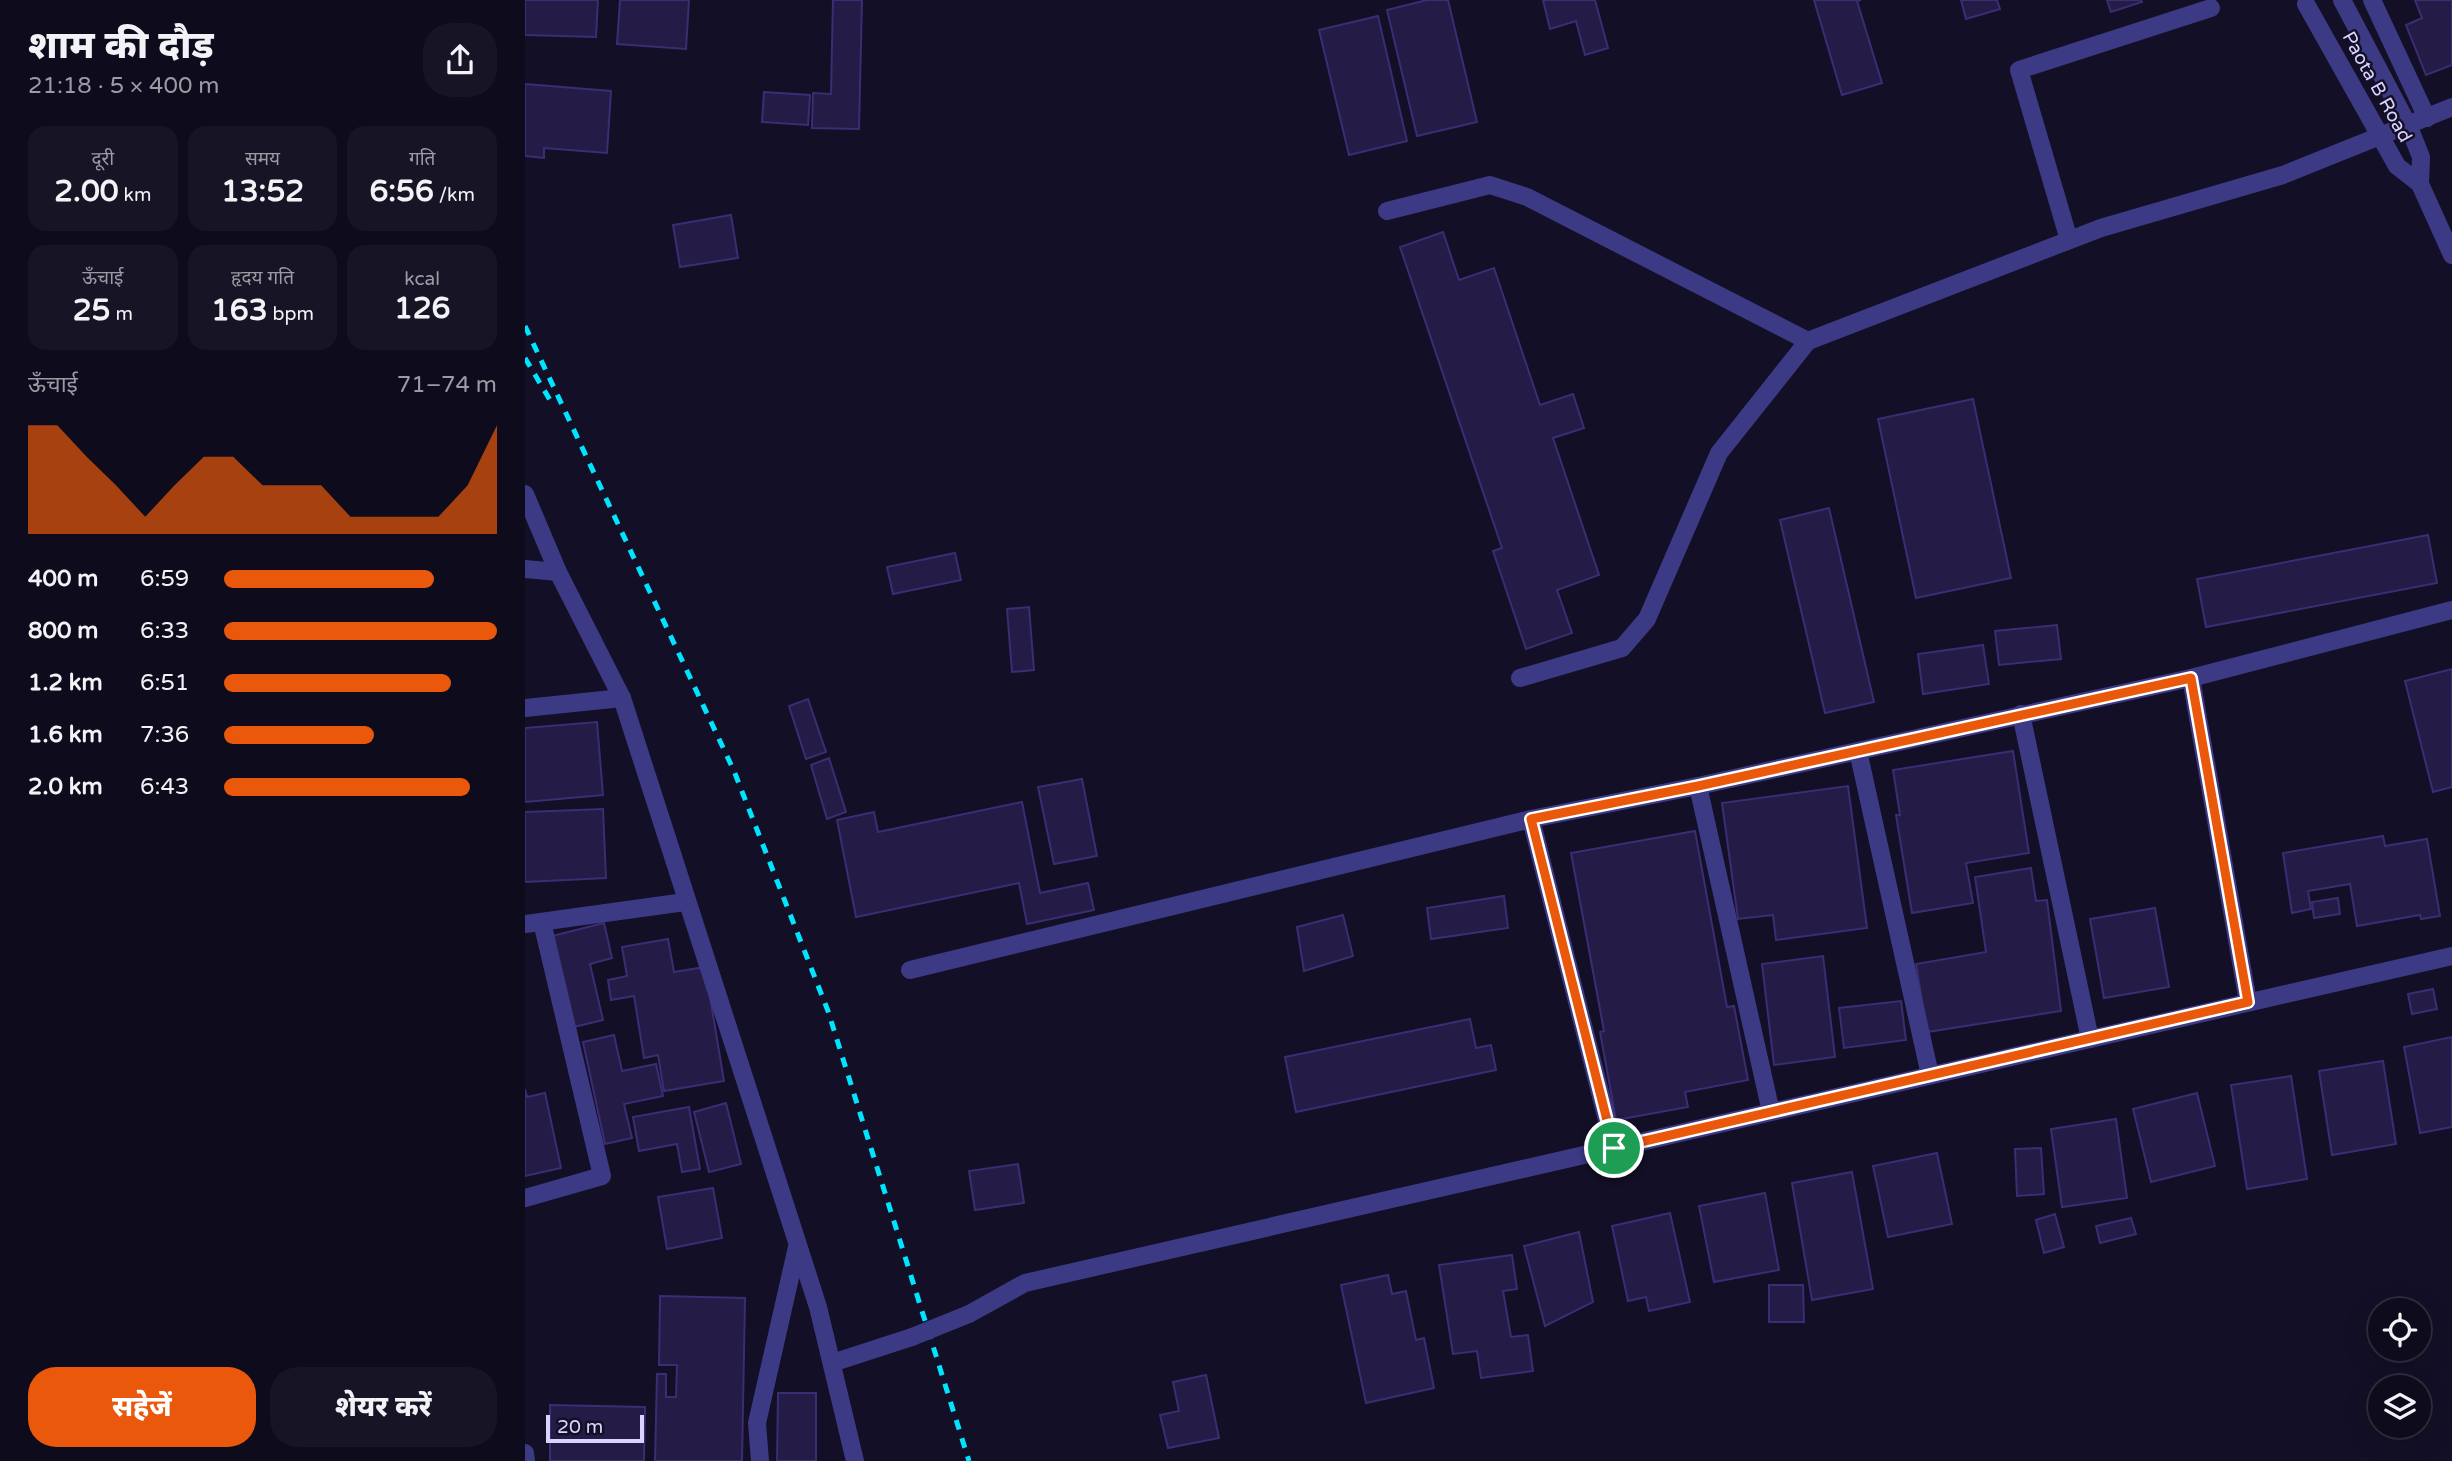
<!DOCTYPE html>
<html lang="hi">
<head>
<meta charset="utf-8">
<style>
  :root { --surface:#0e0b1c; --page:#171425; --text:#f1f3f6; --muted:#9b9ba3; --line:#2e2b3b; --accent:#ea580c }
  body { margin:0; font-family:"Varela Round","Noto Sans Devanagari",sans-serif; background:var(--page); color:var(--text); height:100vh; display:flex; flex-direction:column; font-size:26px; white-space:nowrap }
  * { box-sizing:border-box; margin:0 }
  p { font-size:23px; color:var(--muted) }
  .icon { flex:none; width:38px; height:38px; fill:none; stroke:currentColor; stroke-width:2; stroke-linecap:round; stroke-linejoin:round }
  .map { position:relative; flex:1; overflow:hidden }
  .sheet { display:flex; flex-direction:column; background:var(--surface); width:525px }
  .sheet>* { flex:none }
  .buttons { position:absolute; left:1843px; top:1298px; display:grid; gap:14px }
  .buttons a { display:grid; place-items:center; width:63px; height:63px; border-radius:50%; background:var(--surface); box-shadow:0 7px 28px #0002,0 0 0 2px var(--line); font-size:35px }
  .scale { position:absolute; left:21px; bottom:18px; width:98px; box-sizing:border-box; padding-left:7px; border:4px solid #d9d4ff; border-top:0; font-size:19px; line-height:24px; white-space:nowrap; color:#d9d4ff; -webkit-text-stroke:5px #130f26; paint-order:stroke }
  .pin { position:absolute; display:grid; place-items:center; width:60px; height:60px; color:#fff; margin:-30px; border:4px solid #fff; border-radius:50%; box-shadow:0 2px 7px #0007 }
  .round { display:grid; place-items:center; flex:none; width:74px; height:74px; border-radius:28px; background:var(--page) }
  .headline { display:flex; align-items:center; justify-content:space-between; height:119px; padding:0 28px }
  h1 { font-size:38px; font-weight:800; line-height:52px }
  .stats { display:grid; grid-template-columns:repeat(3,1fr); gap:10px; height:119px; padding:7px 28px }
  .stats div { display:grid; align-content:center; border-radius:18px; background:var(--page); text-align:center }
  .stats b { font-size:30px; font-weight:800 }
  .stats small { font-size:19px; font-weight:400 }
  .stats p { font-size:19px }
  .chart { height:196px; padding:14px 28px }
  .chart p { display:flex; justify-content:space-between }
  .chart svg { width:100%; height:126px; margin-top:7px; fill:var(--accent); opacity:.7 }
  .action { display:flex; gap:14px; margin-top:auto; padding:14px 28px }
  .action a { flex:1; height:80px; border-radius:28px; background:var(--accent); color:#fff; font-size:28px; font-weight:800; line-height:80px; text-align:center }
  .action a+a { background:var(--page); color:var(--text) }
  ul { padding:0 28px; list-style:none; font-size:23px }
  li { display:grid; grid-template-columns:112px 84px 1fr; align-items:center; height:52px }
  li i { height:18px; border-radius:9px; background:var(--accent) }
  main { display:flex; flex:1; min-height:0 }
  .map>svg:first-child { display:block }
  .building { fill:#241b47; stroke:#3b2d73; stroke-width:2 }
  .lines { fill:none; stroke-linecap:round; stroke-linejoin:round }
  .minor { stroke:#3d3a85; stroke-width:18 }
  .rail { stroke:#00e5ff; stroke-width:5; stroke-dasharray:10 9; stroke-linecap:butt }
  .minor-bridge { stroke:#3d3a85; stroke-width:18 }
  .route-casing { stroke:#fff; stroke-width:14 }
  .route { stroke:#ea580c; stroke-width:9 }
  .labels { text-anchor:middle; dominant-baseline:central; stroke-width:5; stroke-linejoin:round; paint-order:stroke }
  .street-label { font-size:19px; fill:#d9d4ff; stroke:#130f26 }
</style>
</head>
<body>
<main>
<section class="sheet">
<div class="headline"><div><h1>शाम की दौड़</h1><p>21:18 · 5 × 400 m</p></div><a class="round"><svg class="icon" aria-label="share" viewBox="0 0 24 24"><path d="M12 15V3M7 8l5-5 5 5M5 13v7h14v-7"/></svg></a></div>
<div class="stats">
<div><p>दूरी</p><b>2.00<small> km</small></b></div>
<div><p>समय</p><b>13:52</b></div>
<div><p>गति</p><b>6:56<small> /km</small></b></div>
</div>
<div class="stats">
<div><p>ऊँचाई</p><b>25<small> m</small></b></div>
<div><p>हृदय गति</p><b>163<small> bpm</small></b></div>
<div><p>kcal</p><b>126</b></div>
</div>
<div class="chart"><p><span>ऊँचाई</span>71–74 m</p>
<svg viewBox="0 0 160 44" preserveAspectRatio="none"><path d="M0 44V6L10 6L20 17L30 27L40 38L50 27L60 17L70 17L80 27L90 27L100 27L110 38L120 38L130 38L140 38L150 27L160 6V44z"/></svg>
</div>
<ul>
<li><b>400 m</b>6:59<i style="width:77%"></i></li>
<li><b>800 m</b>6:33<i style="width:100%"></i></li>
<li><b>1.2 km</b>6:51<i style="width:83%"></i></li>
<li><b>1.6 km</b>7:36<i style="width:55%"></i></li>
<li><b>2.0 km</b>6:43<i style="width:90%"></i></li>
</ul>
<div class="action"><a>सहेजें</a><a>शेयर करें</a></div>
</section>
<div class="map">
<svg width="1927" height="1461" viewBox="0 0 1927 1461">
  <rect width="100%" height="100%" fill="#130f26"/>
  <g class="building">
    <polygon points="0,0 73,0 71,37 0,35"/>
    <polygon points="95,0 164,0 161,49 92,44"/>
    <polygon points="308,0 337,0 334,129 287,128 288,93 306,94"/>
    <polygon points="902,0 923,0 952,122 892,136 862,10"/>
    <polygon points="1018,0 1070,0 1083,48 1060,55 1051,21 1025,29"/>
    <polygon points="1289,0 1336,0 1332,1 1357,83 1317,95"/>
    <polygon points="1436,0 1472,0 1475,9 1441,19"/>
    <polygon points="1582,0 1616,0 1617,2 1586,12"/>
    <polygon points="1890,0 1927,0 1927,65 1901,75 1881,25 1897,18"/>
    <polygon points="853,16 882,141 824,155 794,30"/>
    <polygon points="0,84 86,91 82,153 19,148 19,158 0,156"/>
    <polygon points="239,92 285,95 283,125 237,122"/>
    <polygon points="206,215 213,258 155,267 148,225"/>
    <polygon points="918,232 934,280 969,268 1015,405 1048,394 1059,428 1028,438 1074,575 1032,590 1047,633 1001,649 968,551 977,548 875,247"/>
    <polygon points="1448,399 1486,578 1391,598 1353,419"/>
    <polygon points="1304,508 1349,702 1300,713 1255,520"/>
    <polygon points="1903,535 1912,583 1681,627 1672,579"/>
    <polygon points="430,553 436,580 368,594 362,567"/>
    <polygon points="504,607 509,670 487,672 482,609"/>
    <polygon points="1532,625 1536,659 1474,665 1470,631"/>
    <polygon points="1458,645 1464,684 1398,694 1393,654"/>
    <polygon points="1927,669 1927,787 1908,792 1880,681"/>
    <polygon points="283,699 301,752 281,759 264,706"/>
    <polygon points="72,722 78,795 0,802 0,728"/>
    <polygon points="1488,751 1504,853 1441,863 1448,903 1387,913 1371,815 1375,815 1368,770"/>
    <polygon points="304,758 321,812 302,819 286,765"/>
    <polygon points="557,779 572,856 529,864 513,787"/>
    <polygon points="1323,786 1342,928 1251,940 1248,915 1213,919 1197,803"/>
    <polygon points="497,802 515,893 563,883 569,910 502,924 494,883 331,917 312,820 349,812 353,832"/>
    <polygon points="78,809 81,878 0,882 0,812"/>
    <polygon points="1170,831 1202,1007 1209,1006 1223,1080 1160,1092 1163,1107 1091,1120 1075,1032 1079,1031 1046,853"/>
    <polygon points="1858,836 1860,846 1902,839 1915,916 1896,919 1895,915 1832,926 1825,884 1783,891 1786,909 1767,913 1758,853"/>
    <polygon points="1506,868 1511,901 1522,900 1536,1011 1402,1032 1391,964 1461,952 1450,877"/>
    <polygon points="979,896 983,928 906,939 902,908"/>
    <polygon points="1813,898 1815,914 1789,918 1787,902"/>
    <polygon points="1630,908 1644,987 1579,998 1565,919"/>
    <polygon points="818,915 828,956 779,971 772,927"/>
    <polygon points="79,923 87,958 65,964 78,1020 49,1027 27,936"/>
    <polygon points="143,939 149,972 180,967 199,1081 139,1091 133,1055 119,1058 109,996 86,1000 83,980 102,976 97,947"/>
    <polygon points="1298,956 1310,1057 1249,1065 1237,964"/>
    <polygon points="1908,989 1912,1009 1887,1014 1883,994"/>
    <polygon points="1376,1001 1381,1040 1319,1048 1314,1008"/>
    <polygon points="945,1019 951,1048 966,1045 971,1070 771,1112 760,1057"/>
    <polygon points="89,1035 97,1071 131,1064 138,1096 99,1104 107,1138 80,1144 58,1042"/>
    <polygon points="1927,1037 1927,1127 1895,1133 1879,1047"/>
    <polygon points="1858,1061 1871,1144 1807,1155 1794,1071"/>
    <polygon points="1766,1076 1782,1179 1722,1189 1706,1085"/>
    <polygon points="0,1089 2,1097 20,1093 36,1168 0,1176"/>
    <polygon points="1672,1093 1690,1166 1626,1182 1608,1109"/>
    <polygon points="201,1103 216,1164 184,1172 169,1112"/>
    <polygon points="164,1107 175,1169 157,1172 152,1144 114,1151 108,1117"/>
    <polygon points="1591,1119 1602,1198 1537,1207 1526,1129"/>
    <polygon points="1516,1148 1519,1194 1492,1196 1490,1149"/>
    <polygon points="1412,1153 1427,1224 1363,1237 1348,1166"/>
    <polygon points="493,1164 499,1203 450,1210 444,1171"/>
    <polygon points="1327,1172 1348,1289 1287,1300 1267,1183"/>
    <polygon points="188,1188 197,1238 142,1249 133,1197"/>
    <polygon points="1240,1193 1254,1270 1189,1282 1174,1206"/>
    <polygon points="1145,1213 1165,1302 1124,1311 1121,1297 1103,1301 1087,1226"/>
    <polygon points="1530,1214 1539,1247 1519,1253 1511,1220"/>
    <polygon points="1606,1218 1611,1234 1575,1243 1571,1226"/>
    <polygon points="1054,1232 1068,1302 1020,1326 999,1246"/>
    <polygon points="987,1255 992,1289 978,1291 986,1337 1003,1335 1008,1371 956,1378 952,1351 928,1354 914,1265"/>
    <polygon points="863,1275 867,1294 881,1291 891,1340 899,1338 909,1388 841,1403 816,1285"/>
    <polygon points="1244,1285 1278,1285 1279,1322 1244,1322"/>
    <polygon points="135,1296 220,1298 217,1461 130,1461 132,1374 141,1374 141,1397 151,1397 152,1365 134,1365"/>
    <polygon points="681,1375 694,1438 643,1448 635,1415 654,1411 648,1382"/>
    <polygon points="253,1393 291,1393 291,1461 252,1461"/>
    <polygon points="25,1405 120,1407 119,1461 25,1461"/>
  </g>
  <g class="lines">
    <g class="minor">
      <polyline points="1817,0 1884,127 1896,157 1895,184 1927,255"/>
      <polyline points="1847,0 1902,118"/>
      <polyline points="1781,4 1872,166 1895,184"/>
      <polyline points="862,211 965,185 1002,197 1283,341 1576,228 1758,175 1927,107"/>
      <polyline points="1544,240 1494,70 1686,8"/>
      <polyline points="0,494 33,572 97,698"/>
      <polyline points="0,569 33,572"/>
      <polyline points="995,678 1097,648 1122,619 1194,453 1283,341"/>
      <polyline points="1666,678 1723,1002"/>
      <polyline points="0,708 97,698 293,1307 330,1461"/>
      <polyline points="1496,714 1565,1039"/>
      <polyline points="1333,751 1405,1075"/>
      <polyline points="1173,786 1246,1112"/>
      <polyline points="1006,819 1089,1148"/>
      <polyline points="0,924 160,902"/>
      <polyline points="385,970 1006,819 1173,786 1666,678 1927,610"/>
      <polyline points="0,1198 77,1176 17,922"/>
      <polyline points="444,1314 500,1283 1927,956"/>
      <polyline points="307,1363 387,1337"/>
      <polyline points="0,1453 1,1461"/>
      <polyline points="235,1461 232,1423 272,1247"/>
    </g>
    <g class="rail">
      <polyline points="0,326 209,771 303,1011 444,1461"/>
      <polyline points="0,358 25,400"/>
    </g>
    <polyline class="minor-bridge" points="387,1337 444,1314"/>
  </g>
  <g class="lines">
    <defs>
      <polygon id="route" points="1666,678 1723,1002 1089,1148 1006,819 1173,786"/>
    </defs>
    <use href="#route" class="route-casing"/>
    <use href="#route" class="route"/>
  </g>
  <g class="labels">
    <g class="street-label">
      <text transform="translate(1852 87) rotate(61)">Paota B Road</text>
    </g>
  </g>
</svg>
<div class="buttons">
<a><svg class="icon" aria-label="locate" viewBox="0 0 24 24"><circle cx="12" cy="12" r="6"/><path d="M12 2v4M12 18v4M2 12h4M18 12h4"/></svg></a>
<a><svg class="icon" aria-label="layers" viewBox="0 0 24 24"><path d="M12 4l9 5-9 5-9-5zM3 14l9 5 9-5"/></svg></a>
</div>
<div class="scale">20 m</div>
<div class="pin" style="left:1089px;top:1148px;background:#1e9e55"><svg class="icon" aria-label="arrive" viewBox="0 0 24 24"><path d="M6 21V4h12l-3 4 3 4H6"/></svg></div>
</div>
</main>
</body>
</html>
